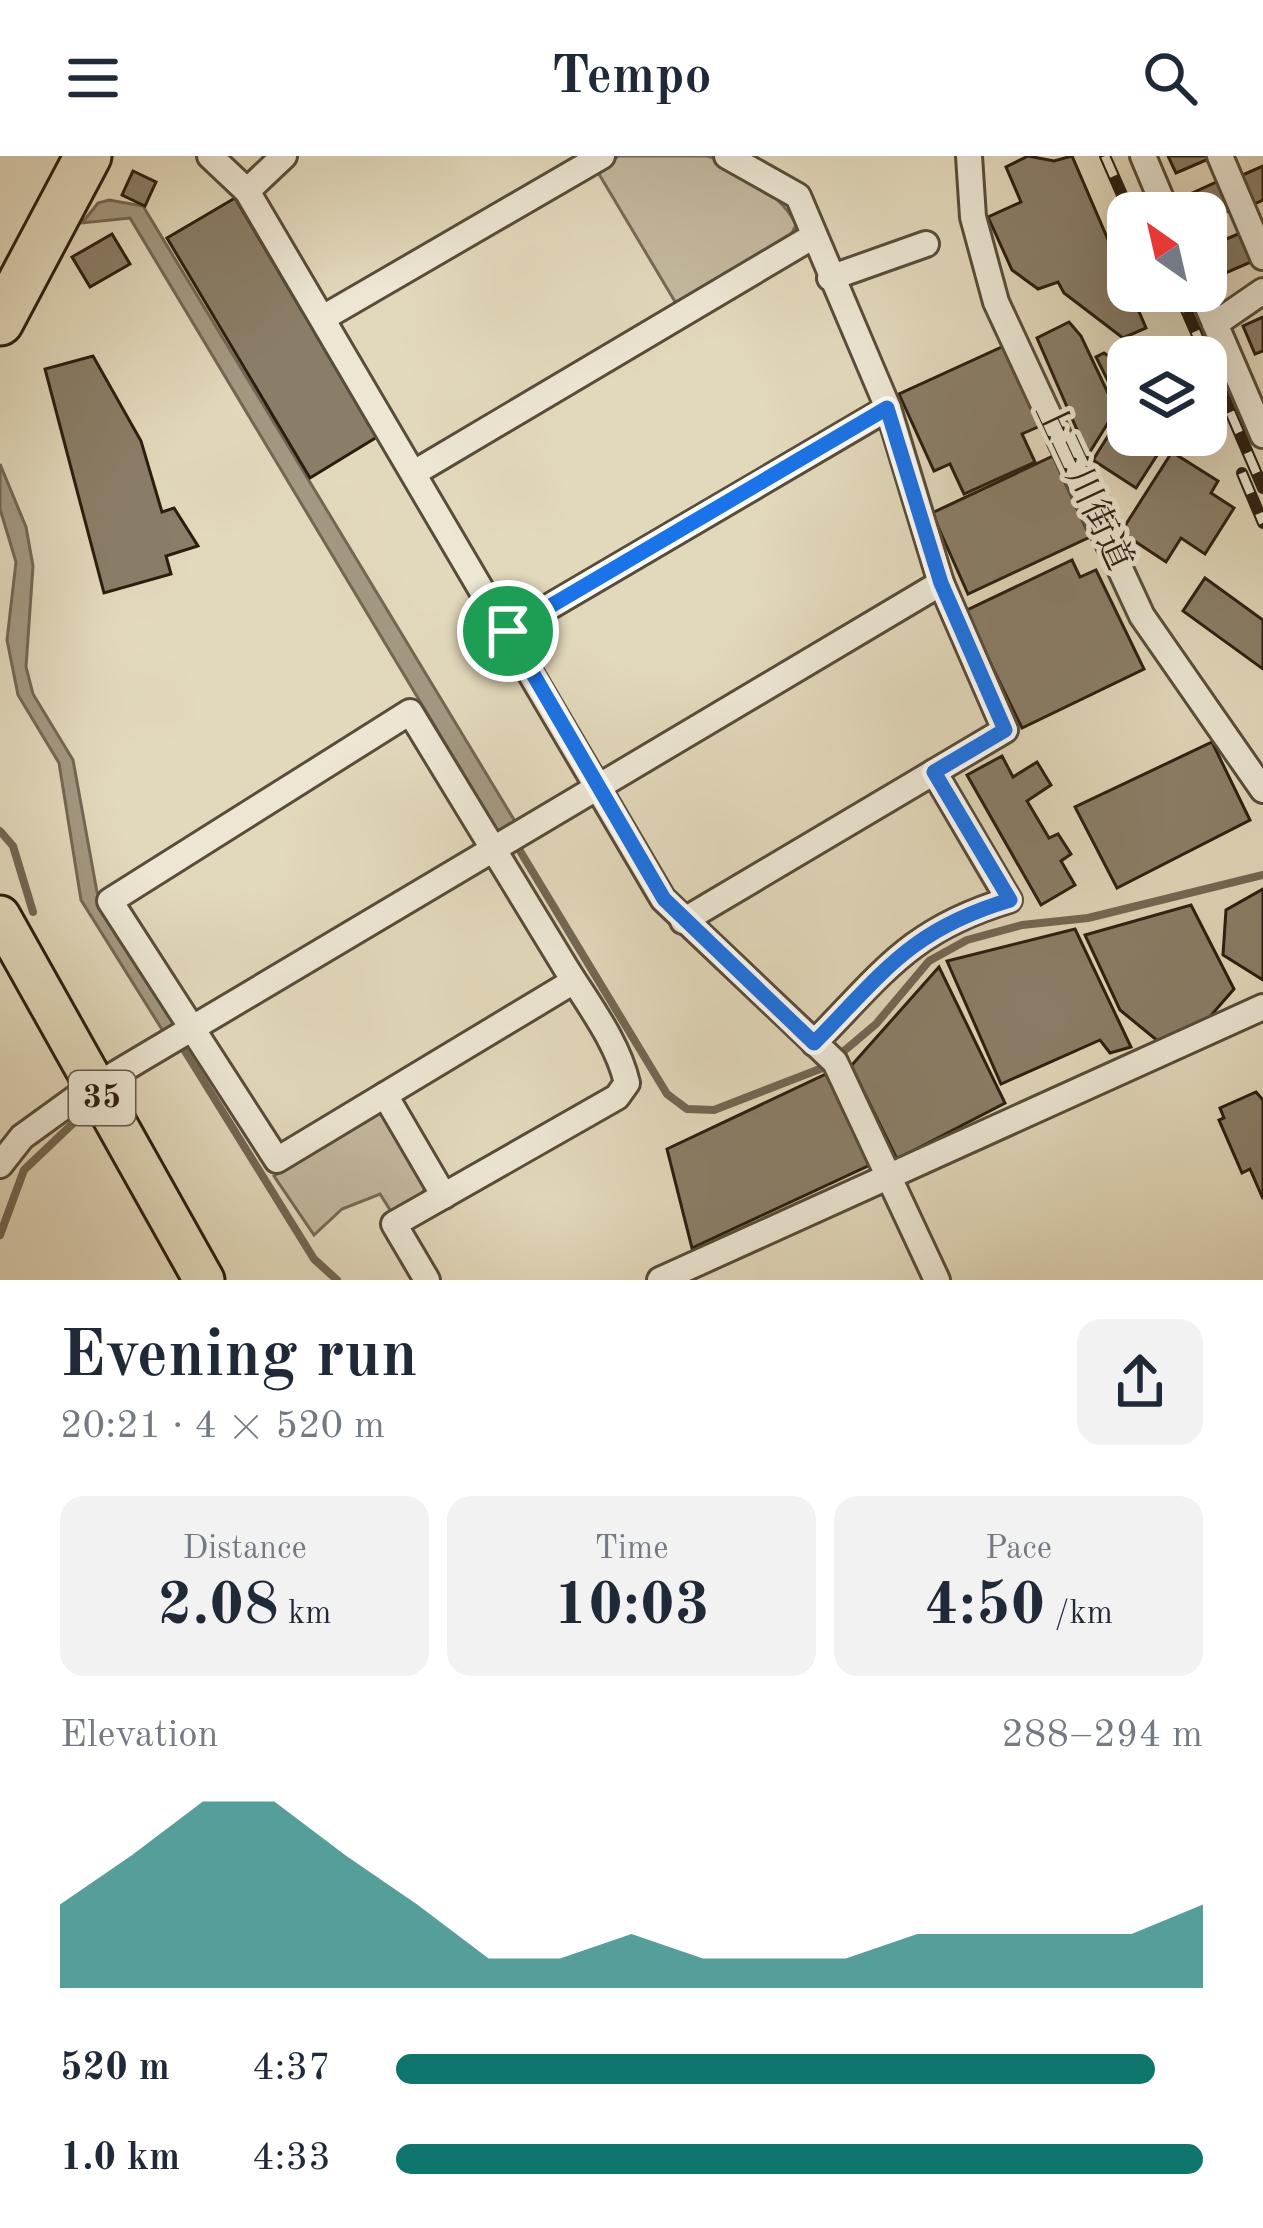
<!DOCTYPE html>
<html lang="en">
<head>
<meta charset="utf-8">
<style>
  :root { --surface:#fff; --page:#f2f2f3; --text:#1f2937; --muted:#747a83; --accent:#0f766e }
  body { margin:0; font-family:"Old Standard TT","Noto Serif JP",serif; background:var(--page); color:var(--text); height:100vh; display:flex; flex-direction:column; font-size:45px; white-space:nowrap }
  * { box-sizing:border-box; margin:0 }
  p { font-size:39px; color:var(--muted) }
  .icon { flex:none; width:66px; height:66px; fill:none; stroke:currentColor; stroke-width:2; stroke-linecap:round; stroke-linejoin:round }
  .map { position:relative; height:1124px; overflow:hidden }
  .sheet { display:flex; flex-direction:column; background:var(--surface); flex:1 }
  .sheet>* { flex:none }
  .needle { width:78px; rotate:326deg }
  .tools { position:absolute; left:1107px; top:36px; display:grid; gap:24px }
  .tools a { display:grid; place-items:center; width:120px; height:120px; border-radius:24px; background:var(--surface); box-shadow:0 12px 48px #0002; font-size:60px }
  .pin { position:absolute; display:grid; place-items:center; width:102px; height:102px; color:#fff; margin:-51px; border:6px solid #fff; border-radius:50%; box-shadow:0 3px 12px #0007 }
  .round { display:grid; place-items:center; flex:none; width:126px; height:126px; border-radius:24px; background:var(--page) }
  .overview { display:flex; align-items:center; justify-content:space-between; height:204px; padding:0 60px }
  h1 { font-size:66px; font-weight:600; line-height:90px }
  .metrics { display:grid; grid-template-columns:repeat(3,1fr); gap:18px; height:204px; padding:12px 60px }
  .metrics div { display:grid; align-content:center; border-radius:24px; background:var(--page); text-align:center }
  .metrics b { font-size:60px; font-weight:600 }
  .metrics small { font-size:33px; font-weight:400 }
  .metrics p { font-size:33px }
  .chart { height:336px; padding:24px 60px }
  .chart p { display:flex; justify-content:space-between }
  .chart svg { width:100%; height:216px; margin-top:12px; fill:var(--accent); opacity:.7 }
  ul { padding:0 60px; list-style:none; font-size:39px }
  li { display:grid; grid-template-columns:192px 144px 1fr; align-items:center; height:90px }
  li i { height:30px; border-radius:15px; background:var(--accent) }
  header { display:flex; justify-content:space-between; align-items:center; height:156px; padding:0 60px; background:var(--surface); font-size:54px; font-weight:600 }
  .map>svg:first-child { display:block }
  .green { fill:#c3b89e; stroke:#766a56; stroke-width:3 }
  .water { fill:#a39881; stroke:#736753; stroke-width:3 }
  .lines { fill:none; stroke-linecap:round; stroke-linejoin:round }
  .stream { stroke:#736753; stroke-width:8 }
  .building { fill:#8a7e68; stroke:#2a1d0f; stroke-width:3 }
  .street-casing { stroke:#584c3a; stroke-width:30 }
  .primary-casing { stroke:#2a1d0f; stroke-width:45 }
  .highway-casing { stroke:#2a1d0f; stroke-width:51 }
  .street { stroke:#ece6d3; stroke-width:24 }
  .primary { stroke:#e2d8bb; stroke-width:39 }
  .highway { stroke:#e2d8bb; stroke-width:45 }
  .rail-casing { stroke:#2a1d0f; stroke-width:12 }
  .rail { stroke:#ece6d3; stroke-width:8; stroke-dasharray:22; stroke-linecap:butt }
  .route-casing { stroke:#fff; stroke-width:24 }
  .route { stroke:#1a73e8; stroke-width:15 }
  .labels { text-anchor:middle; dominant-baseline:central; stroke-width:10; stroke-linejoin:round; paint-order:stroke }
  .shield { fill:#ece6d3; stroke:#64594a; stroke-width:3 }
  .shield-label { font-size:33px; font-weight:bold; fill:#2a1d0f }
  .street-label { font-size:36px; fill:#2a1d0f; stroke:#ece6d3 }
</style>
</head>
<body>
<header><svg class="icon" aria-label="menu" viewBox="0 0 24 24"><path d="M4 6h16M4 12h16M4 18h16"/></svg>Tempo<svg class="icon" aria-label="search" viewBox="0 0 24 24"><circle cx="10" cy="10" r="6"/><path d="M15 15l6 6"/></svg></header>
<div class="map">
<svg width="1263" height="1124" viewBox="0 0 1263 1124">
  <rect width="100%" height="100%" fill="#e2d8bb"/>
  <filter id="stains"><feTurbulence type="fractalNoise" baseFrequency=".00167" numOctaves="4"/><feColorMatrix values="0 0 0 0 .2 0 0 0 0 .09 0 0 0 0 .02 0 0 0 .5 -.17"/></filter>
  <radialGradient id="worn" r=".72"><stop offset=".6" stop-color="#630" stop-opacity="0"/><stop offset="1" stop-color="#630" stop-opacity=".3"/></radialGradient>
  <g class="green">
    <path d="M619,0c26,0 64,0 88,0 27,8 77,41 89,69l-7,14 -112,66 -81,-136z"/>
    <polygon points="378,958 392,961 426,1024 423,1038 392,1057 380,1038 342,1053 314,1079 274,1020"/>
  </g>
  <g class="water">
    <polygon points="109,44 143,50 516,667 499,677 130,62 82,67 98,47"/>
    <polygon points="0,308 26,371 33,410 26,511 33,538 73,604 97,736 176,866 163,875 81,744 59,607 18,539 7,484 16,406 0,353"/>
  </g>
  <g class="lines">
    <g class="stream">
      <polyline points="0,675 13,690 33,756"/>
      <polyline points="514,685 667,938 687,953 714,954 825,911 876,868 929,805 967,784 1022,769 1088,762 1263,719"/>
      <polyline points="180,887 314,1103 337,1124"/>
      <polyline points="0,1079 24,1014 87,954"/>
    </g>
  </g>
  <g class="building">
    <polygon points="1028,0 1054,5 1072,0 1146,172 1123,182 1064,137 1058,126 1038,133 1012,114 988,61 1021,46 1006,11"/>
    <polygon points="1168,0 1210,0 1211,2 1176,17"/>
    <polygon points="1263,10 1263,44 1252,49 1240,20"/>
    <polygon points="133,15 156,26 145,50 122,39"/>
    <polygon points="1223,23 1235,52 1206,65 1206,57 1196,57 1188,39"/>
    <polygon points="235,42 377,281 310,322 167,82"/>
    <polygon points="1245,75 1258,103 1223,118 1210,90"/>
    <polygon points="112,78 130,108 90,131 72,101"/>
    <polygon points="1263,161 1263,195 1255,198 1243,170"/>
    <polygon points="1069,166 1081,180 1116,254 1088,299 1037,182"/>
    <polygon points="1004,190 1040,270 1022,278 1035,306 964,338 950,308 934,315 899,238"/>
    <polygon points="1104,197 1128,213 1128,234 1119,247 1096,201"/>
    <polygon points="93,200 141,285 162,356 174,352 198,390 166,400 171,418 104,437 45,213"/>
    <polygon points="1128,248 1128,279 1170,279 1136,332 1093,304"/>
    <polygon points="1172,296 1218,325 1211,337 1234,352 1205,398 1181,382 1166,406 1121,376"/>
    <polygon points="1053,300 1090,381 968,438 932,357"/>
    <polygon points="1072,404 1080,421 1096,414 1144,513 1022,572 965,455"/>
    <polygon points="1205,422 1263,464 1263,513 1183,455"/>
    <polygon points="1212,586 1250,664 1117,732 1075,651"/>
    <polygon points="1002,600 1013,621 1037,606 1051,629 1027,645 1049,682 1058,678 1071,698 1061,705 1075,729 1041,749 967,619"/>
    <polygon points="1263,733 1263,824 1223,799 1226,754"/>
    <polygon points="1191,749 1234,833 1207,864 1159,886 1120,854 1085,779"/>
    <polygon points="1075,773 1131,891 1110,897 1100,884 1001,928 947,805"/>
    <polygon points="939,811 1005,947 897,1003 851,910"/>
    <polygon points="826,918 870,1009 692,1092 667,993"/>
    <polygon points="1256,936 1263,944 1263,1043 1250,1013 1242,1017 1219,964 1224,962 1220,952"/>
  </g>
  <g class="lines">
    <defs>
      <g id="street">
        <polyline points="210,0 247,35 663,743 835,906 937,1124"/>
        <polyline points="969,0 973,61 996,146 1142,460 1263,634"/>
        <polyline points="1143,0 1167,57"/>
        <polyline points="1220,0 1263,101"/>
        <polyline points="247,35 284,0"/>
        <polyline points="830,122 926,88"/>
        <polyline points="1201,135 1263,279"/>
        <polyline points="323,162 602,0"/>
        <polyline points="1215,168 1263,135"/>
        <polyline points="414,317 812,81"/>
        <polyline points="508,475 888,252"/>
        <polyline points="683,765 1005,574 941,427 888,252 798,40 727,0"/>
        <path d="M814,887c70,-71 96,-113 195,-143l-75,-128"/>
        <polyline points="385,939 444,1040"/>
        <polyline points="0,1009 22,981 80,939 941,427"/>
        <path d="M427,1124l-33,-56 223,-127 10,-14c-10,-44 -43,-84 -66,-123 -50,-83 -101,-165 -151,-248l-300,189 167,259 297,-179"/>
        <polyline points="660,1124 1263,851"/>
      </g>
      <polyline id="primary" points="0,760 204,1124"/>
      <polyline id="highway" points="0,166 88,0"/>
    </defs>
    <use href="#street" class="street-casing"/>
    <use href="#primary" class="primary-casing"/>
    <use href="#highway" class="highway-casing"/>
    <use href="#street" class="street"/>
    <use href="#primary" class="primary"/>
    <use href="#highway" class="highway"/>
    <defs>
      <g id="rail">
        <polyline points="1105,0 1130,57"/>
        <polyline points="1178,135 1263,332"/>
        <polyline points="1242,317 1263,367"/>
      </g>
    </defs>
    <use href="#rail" class="rail-casing"/>
    <use href="#rail" class="rail"/>
  </g>
  <g class="lines">
    <defs>
      <path id="route" d="M887,252l54,175 64,147 -71,42 76,128c-100,30 -126,72 -196,143l-150,-144 -156,-268z"/>
    </defs>
    <use href="#route" class="route-casing"/>
    <use href="#route" class="route"/>
  </g>
  <g class="labels">
    <rect class="shield" x="69" y="915" width="66" height="54" rx="9"/>
    <g class="shield-label">
      <text x="102" y="942">35</text>
    </g>
    <g class="street-label">
      <text transform="translate(1082 331) rotate(65)">上三川街道</text>
    </g>
  </g>
  <rect width="100%" height="100%" filter="url(#stains)"/>
  <rect width="100%" height="100%" fill="url(#worn)"/>
</svg>
<div class="tools">
<a><svg class="needle" viewBox="-14 -14 28 28"><path d="M0-13l5 13h-10z" fill="#e53935"/><path d="M0 13l5-13h-10z" fill="#747a83"/></svg></a>
<a><svg class="icon" aria-label="layers" viewBox="0 0 24 24"><path d="M12 4l9 5-9 5-9-5zM3 14l9 5 9-5"/></svg></a>
</div>
<div class="pin" style="left:508px;top:475px;background:#1e9e55"><svg class="icon" aria-label="arrive" viewBox="0 0 24 24"><path d="M6 21V4h12l-3 4 3 4H6"/></svg></div>
</div>
<section class="sheet">
<div class="overview"><div><h1>Evening run</h1><p>20:21 · 4 × 520 m</p></div><a class="round"><svg class="icon" aria-label="share" viewBox="0 0 24 24"><path d="M12 15V3M7 8l5-5 5 5M5 13v7h14v-7"/></svg></a></div>
<div class="metrics">
<div><p>Distance</p><b>2.08<small> km</small></b></div>
<div><p>Time</p><b>10:03</b></div>
<div><p>Pace</p><b>4:50<small> /km</small></b></div>
</div>
<div class="chart"><p><span>Elevation</span>288–294 m</p>
<svg viewBox="0 0 160 44" preserveAspectRatio="none"><path d="M0 44V27L10 17L20 6L30 6L40 17L50 27L60 38L70 38L80 33L90 38L100 38L110 38L120 33L130 33L140 33L150 33L160 27V44z"/></svg>
</div>
<ul>
<li><b>520 m</b>4:37<i style="width:94%"></i></li>
<li><b>1.0 km</b>4:33<i style="width:100%"></i></li>
</ul>
</section>
</body>
</html>
